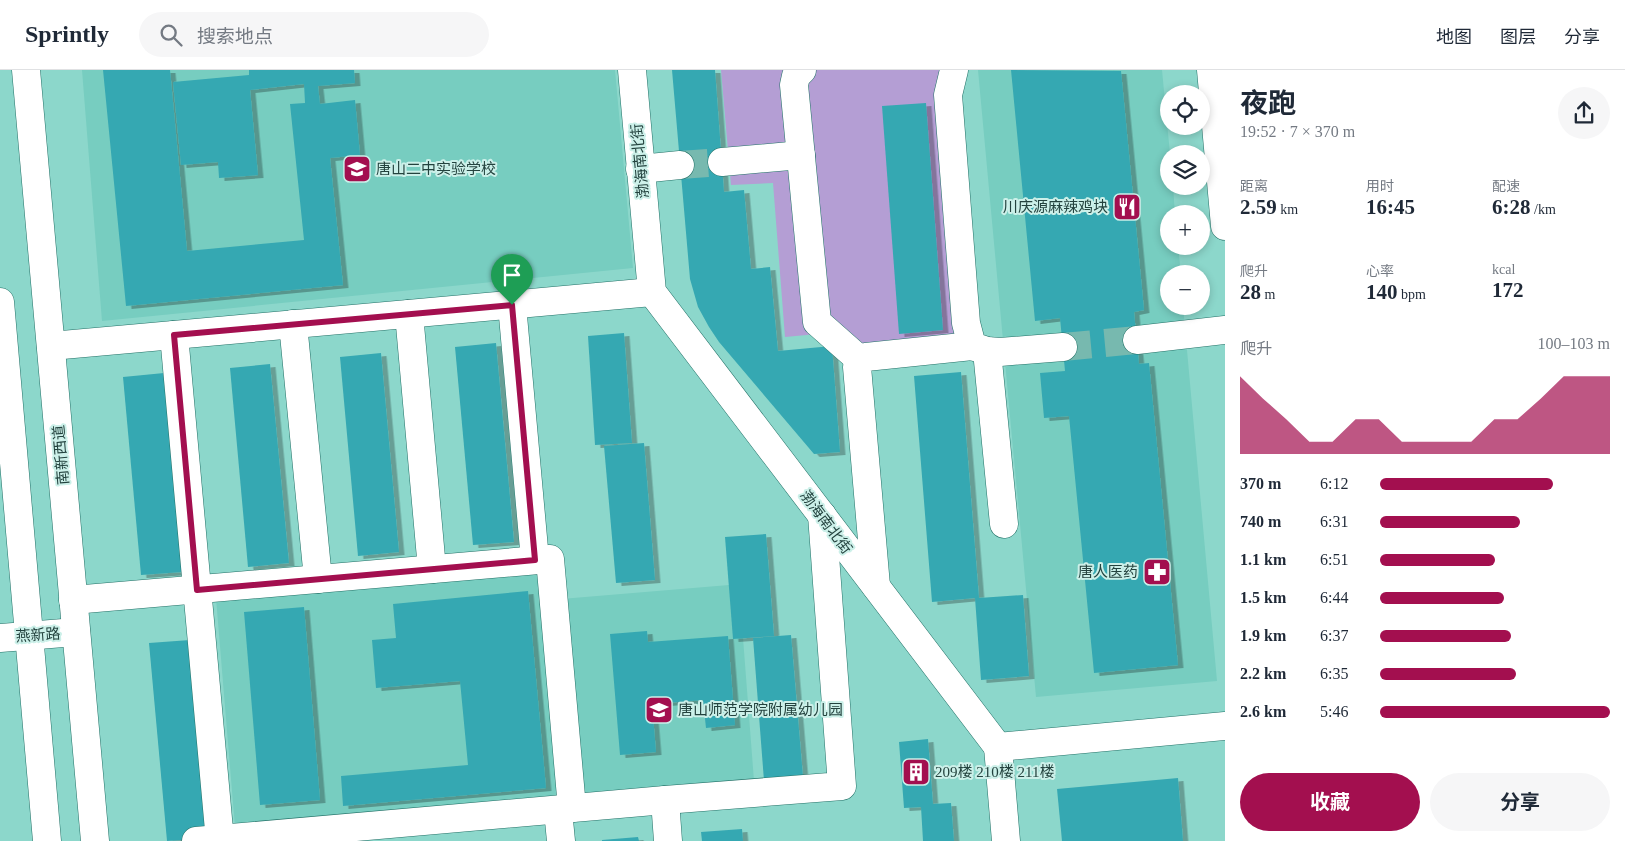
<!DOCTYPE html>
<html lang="zh">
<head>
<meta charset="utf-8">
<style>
  :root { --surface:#fff; --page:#f6f6f7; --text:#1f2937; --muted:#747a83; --line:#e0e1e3; --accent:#a30f4f }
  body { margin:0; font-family:"Times New Roman","Noto Sans SC",serif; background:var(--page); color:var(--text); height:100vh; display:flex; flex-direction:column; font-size:19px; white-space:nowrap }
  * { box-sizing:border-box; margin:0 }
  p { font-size:16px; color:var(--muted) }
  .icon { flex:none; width:28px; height:28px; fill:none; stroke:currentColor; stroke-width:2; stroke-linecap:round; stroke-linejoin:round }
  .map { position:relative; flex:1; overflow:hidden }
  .details { display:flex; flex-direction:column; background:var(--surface); width:400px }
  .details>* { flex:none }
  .controls { position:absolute; left:1160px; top:15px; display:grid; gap:10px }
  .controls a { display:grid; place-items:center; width:50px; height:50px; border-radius:50%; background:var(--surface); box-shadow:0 2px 8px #0003; font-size:25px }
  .pin { position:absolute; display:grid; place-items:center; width:42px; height:42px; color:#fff; margin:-51px -21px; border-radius:50% 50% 50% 0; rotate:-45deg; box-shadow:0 0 5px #0007 }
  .pin .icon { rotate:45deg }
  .round { display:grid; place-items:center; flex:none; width:52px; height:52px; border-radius:26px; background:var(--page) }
  .overview { display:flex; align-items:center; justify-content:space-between; height:85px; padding:0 15px }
  h1 { font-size:28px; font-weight:700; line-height:38px }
  .figures { display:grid; grid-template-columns:repeat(3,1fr); gap:8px; height:85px; padding:5px 15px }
  .figures div { display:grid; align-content:center }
  .figures b { font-size:21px; font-weight:700 }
  .figures small { font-size:14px; font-weight:400 }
  .figures p { font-size:14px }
  .chart { height:140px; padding:10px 15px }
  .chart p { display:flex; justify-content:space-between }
  .chart svg { width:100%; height:90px; margin-top:5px; fill:var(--accent); opacity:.7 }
  .cta { display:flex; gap:10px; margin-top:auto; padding:10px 15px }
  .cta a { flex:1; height:58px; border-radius:30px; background:var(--accent); color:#fff; font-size:20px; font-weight:700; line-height:58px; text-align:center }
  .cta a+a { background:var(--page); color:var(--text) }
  ul { padding:0 15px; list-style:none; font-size:16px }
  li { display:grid; grid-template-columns:80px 60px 1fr; align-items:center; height:38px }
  li i { height:12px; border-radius:6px; background:var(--accent) }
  header { display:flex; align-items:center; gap:30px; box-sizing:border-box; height:70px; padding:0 25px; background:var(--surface); border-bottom:1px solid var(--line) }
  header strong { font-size:24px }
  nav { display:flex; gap:28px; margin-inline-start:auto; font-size:18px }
  .search { width:350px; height:45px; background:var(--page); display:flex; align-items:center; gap:12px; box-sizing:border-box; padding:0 18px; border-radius:28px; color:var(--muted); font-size:19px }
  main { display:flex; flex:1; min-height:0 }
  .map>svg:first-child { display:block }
  .built { fill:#77cdc0 }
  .green { fill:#b49ed4 }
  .building { fill:#36a8b2; filter:url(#shadow) }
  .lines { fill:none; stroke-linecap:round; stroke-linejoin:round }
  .minor-tunnel { stroke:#77b9af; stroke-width:28; stroke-dasharray:28 14; stroke-linecap:butt }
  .minor-casing { stroke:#227167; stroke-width:29 }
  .major-casing { stroke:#227167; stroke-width:29 }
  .minor { stroke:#fff; stroke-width:28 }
  .major { stroke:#fff; stroke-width:28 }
  .route-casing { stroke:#fff; stroke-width:10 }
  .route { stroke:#a30f4f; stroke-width:6 }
  .labels { text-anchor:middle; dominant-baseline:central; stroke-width:4; stroke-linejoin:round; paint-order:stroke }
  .street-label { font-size:15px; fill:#23423e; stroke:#ccf0e9 }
  .poi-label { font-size:15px; fill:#23423e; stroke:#ccf0e9; text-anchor:start }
</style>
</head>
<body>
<header>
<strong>Sprintly</strong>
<div class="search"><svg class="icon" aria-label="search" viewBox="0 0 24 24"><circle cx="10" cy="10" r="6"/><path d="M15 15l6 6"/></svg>搜索地点</div>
<nav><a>地图</a><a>图层</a><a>分享</a></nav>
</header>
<main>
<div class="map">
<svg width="1225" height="771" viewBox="0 0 1225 771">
  <defs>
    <filter id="shadow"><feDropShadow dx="5.5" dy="3" stdDeviation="0" flood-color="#0004"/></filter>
  </defs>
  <rect width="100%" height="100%" fill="#8cd7cb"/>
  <g class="built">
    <polygon points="82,0 615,0 633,198 102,251"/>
    <polygon points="978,0 1162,0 1170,84 1169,116 1173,116 1175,144 1169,144 1169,176 1178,176 1181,204 1169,204 1169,236 1183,236 1217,611 1036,627"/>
    <polygon points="543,499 563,731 235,757 216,528"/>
    <polygon points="729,515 743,568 754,711 578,726 561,529"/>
  </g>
  <polygon class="green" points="721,0 946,0 962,271 862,280 839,262 785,267 773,113 731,115"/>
  <g class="building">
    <polygon points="103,0 170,0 187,181 304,170 290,34 305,33 304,14 250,20 258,105 219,108 218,92 181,95 173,12 249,5 249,0 354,0 355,13 318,16 320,34 355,30 360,85 330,88 343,215 126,236"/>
    <polygon points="672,0 715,0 724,122 744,120 751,199 770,197 778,281 832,276 840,382 814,384 719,272 709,257 698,237 690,209"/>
    <polygon points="1011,0 1121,1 1144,240 1134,242 1139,294 1149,293 1178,595 1094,603 1069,346 1044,348 1040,303 1065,301 1060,248 1035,251"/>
    <polygon points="926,33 943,260 899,264 882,36"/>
    <polygon points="624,263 632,373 595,375 588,266"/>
    <polygon points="496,273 514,472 473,475 455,277"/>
    <polygon points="381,283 399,482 358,486 340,287"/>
    <polygon points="270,294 289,493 248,497 230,298"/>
    <polygon points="961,302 979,528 1023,525 1029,606 981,610 975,528 932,532 914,306"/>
    <polygon points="164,303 182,502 141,505 123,307"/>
    <polygon points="644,373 655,510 616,513 604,376"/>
    <polygon points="766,464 774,566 733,569 725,467"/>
    <polygon points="528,521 546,718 343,736 341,706 468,695 460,611 376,618 372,570 396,568 393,534"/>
    <polygon points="304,537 320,730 260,735 244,542"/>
    <polygon points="647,561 648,572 728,566 735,655 706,658 703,630 652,634 656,682 620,685 610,564"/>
    <polygon points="791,565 803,707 764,711 753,568"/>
    <polygon points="190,570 208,768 167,771 149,573"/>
    <polygon points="928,669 933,734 951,733 954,771 923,771 921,737 904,738 899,672"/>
    <polygon points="1178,708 1183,771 1062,771 1057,719"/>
    <polygon points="742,759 743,771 702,771 701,762"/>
    <polygon points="638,767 639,771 602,771 602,770"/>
  </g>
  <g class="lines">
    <g class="minor-tunnel">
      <polyline points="680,95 722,92"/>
      <polyline points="1063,277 1137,270"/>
    </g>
    <defs>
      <g id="minor">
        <polyline points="632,0 652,222 998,677"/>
        <polyline points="802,0 796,6 794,15 817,252 860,290"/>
        <polyline points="954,0 948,25 966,253 972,276 987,281 1000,282 1063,277"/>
        <polyline points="1211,0 1225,156"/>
        <polyline points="722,92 801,85"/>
        <polyline points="640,99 680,95"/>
        <polyline points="512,235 535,490"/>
        <polyline points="409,244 432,499"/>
        <polyline points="293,254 318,509"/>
        <polyline points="174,265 220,771"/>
        <polyline points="1137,270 1225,260"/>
        <polyline points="51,276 652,222"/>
        <polyline points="987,281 1004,454"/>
        <polyline points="876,516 857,297 860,290 866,287 972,276"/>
        <polyline points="73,530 550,489 572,738"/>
        <polyline points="0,568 76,562"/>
        <polyline points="998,677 1225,656"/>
        <polyline points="998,677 1006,771"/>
        <polyline points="665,730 668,771"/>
        <polyline points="558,740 561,771"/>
        <polyline points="196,771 665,730 842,716 822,445"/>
      </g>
      <g id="major">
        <polyline points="26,0 95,771"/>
        <polyline points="0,232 47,771"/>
      </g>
    </defs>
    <use href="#minor" class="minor-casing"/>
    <use href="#major" class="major-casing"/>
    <use href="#minor" class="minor"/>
    <use href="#major" class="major"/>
  </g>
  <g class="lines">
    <defs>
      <polygon id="route" points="512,235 535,490 197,520 174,265"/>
    </defs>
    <use href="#route" class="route-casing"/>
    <use href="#route" class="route"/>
  </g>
  <defs>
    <symbol id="school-square" viewBox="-11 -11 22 22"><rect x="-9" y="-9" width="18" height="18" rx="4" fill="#a30f4f" stroke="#ccf0e9"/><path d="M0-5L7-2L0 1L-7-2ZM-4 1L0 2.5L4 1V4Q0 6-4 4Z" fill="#fff"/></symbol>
    <symbol id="restaurant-square" viewBox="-11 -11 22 22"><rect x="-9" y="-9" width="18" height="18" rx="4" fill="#a30f4f" stroke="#ccf0e9"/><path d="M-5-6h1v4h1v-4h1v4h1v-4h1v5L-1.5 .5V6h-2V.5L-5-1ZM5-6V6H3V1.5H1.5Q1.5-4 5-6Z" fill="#fff"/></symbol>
    <symbol id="pharmacy-square" viewBox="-11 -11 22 22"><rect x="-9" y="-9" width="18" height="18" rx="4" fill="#a30f4f" stroke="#ccf0e9"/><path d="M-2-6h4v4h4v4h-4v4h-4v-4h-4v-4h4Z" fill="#fff"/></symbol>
    <symbol id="building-square" viewBox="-11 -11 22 22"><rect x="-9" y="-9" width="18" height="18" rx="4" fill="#a30f4f" stroke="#ccf0e9"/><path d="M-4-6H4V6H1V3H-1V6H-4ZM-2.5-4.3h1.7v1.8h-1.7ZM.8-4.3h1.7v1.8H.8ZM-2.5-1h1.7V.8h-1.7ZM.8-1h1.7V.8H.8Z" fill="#fff"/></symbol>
  </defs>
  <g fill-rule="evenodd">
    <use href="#school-square" x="341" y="83" width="32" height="32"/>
    <use href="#restaurant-square" x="1111" y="121" width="32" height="32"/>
    <use href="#pharmacy-square" x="1141" y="486" width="32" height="32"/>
    <use href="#school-square" x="643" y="624" width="32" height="32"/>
    <use href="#building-square" x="900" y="686" width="32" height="32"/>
  </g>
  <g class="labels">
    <g class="street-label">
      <text transform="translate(640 91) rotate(-95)">渤海南北街</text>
      <text transform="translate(61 385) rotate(-95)">南新西道</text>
      <text transform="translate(826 452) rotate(53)">渤海南北街</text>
      <text transform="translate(38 565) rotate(-4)">燕新路</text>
    </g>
    <g class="poi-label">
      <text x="376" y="99">唐山二中实验学校</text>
      <text x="1108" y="137" text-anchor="end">川庆源麻辣鸡块</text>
      <text x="1138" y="502" text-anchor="end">唐人医药</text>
      <text x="678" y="640">唐山师范学院附属幼儿园</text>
      <text x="935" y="702">209楼 210楼 211楼</text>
    </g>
  </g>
</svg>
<div class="controls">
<a><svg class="icon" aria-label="locate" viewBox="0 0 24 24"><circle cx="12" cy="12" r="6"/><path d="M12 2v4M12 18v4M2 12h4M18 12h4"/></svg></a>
<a><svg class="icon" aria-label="layers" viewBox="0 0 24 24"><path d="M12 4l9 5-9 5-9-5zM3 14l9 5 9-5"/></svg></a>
<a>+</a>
<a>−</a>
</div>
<div class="pin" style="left:512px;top:235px;background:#1e9e55"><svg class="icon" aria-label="arrive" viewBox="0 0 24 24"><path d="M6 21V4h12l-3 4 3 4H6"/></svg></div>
</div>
<section class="details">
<div class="overview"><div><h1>夜跑</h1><p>19:52 · 7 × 370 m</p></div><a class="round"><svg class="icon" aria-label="share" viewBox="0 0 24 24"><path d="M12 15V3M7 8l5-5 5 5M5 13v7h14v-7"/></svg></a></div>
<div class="figures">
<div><p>距离</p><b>2.59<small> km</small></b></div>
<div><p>用时</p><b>16:45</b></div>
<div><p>配速</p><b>6:28<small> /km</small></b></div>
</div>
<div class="figures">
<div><p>爬升</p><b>28<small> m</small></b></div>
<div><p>心率</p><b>140<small> bpm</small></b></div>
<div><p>kcal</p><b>172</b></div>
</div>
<div class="chart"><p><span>爬升</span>100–103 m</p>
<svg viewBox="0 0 160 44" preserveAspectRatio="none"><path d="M0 44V6L10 17L20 27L30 38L40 38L50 27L60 27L70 38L80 38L90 38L100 38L110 27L120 27L130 17L140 6L150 6L160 6V44z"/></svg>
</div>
<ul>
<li><b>370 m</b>6:12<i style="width:75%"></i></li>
<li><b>740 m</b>6:31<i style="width:61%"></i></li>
<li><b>1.1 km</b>6:51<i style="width:50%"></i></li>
<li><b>1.5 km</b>6:44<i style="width:54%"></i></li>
<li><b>1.9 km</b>6:37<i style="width:57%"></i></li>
<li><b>2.2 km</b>6:35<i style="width:59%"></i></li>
<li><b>2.6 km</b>5:46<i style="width:100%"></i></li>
</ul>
<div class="cta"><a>收藏</a><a>分享</a></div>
</section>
</main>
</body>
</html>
